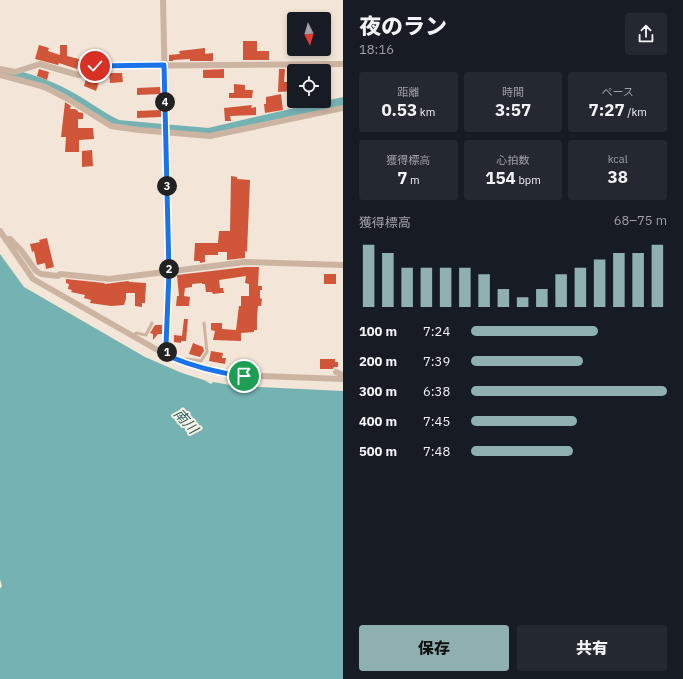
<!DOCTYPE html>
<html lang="ja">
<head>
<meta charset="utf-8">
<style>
  :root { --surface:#171b24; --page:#242831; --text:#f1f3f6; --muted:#9ea1a6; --accent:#8fafb1 }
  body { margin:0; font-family:"IBM Plex Sans","Noto Sans JP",sans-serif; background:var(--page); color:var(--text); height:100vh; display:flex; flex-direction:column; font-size:15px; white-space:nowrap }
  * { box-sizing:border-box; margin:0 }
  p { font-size:13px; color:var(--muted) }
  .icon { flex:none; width:22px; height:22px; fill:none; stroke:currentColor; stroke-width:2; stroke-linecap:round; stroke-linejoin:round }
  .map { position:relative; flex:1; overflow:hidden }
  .side { display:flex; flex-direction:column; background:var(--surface); width:340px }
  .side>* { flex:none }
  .needle { width:26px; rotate:175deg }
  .buttons { position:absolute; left:287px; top:12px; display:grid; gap:8px }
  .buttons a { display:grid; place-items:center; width:44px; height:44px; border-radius:4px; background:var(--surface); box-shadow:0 2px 6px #0003; font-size:20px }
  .pin { position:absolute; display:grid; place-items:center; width:34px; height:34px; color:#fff; margin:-17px; border:2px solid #fff; border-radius:50%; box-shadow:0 1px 4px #0007 }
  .km { position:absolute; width:20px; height:20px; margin:-10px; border-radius:50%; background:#222; color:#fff; font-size:11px; line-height:20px; text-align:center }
  .round { display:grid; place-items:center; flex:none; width:42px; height:42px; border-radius:4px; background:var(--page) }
  .headline { display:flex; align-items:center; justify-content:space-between; height:68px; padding:0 16px }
  h1 { font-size:22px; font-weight:800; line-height:30px }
  .figures { display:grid; grid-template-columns:repeat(3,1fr); gap:6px; height:68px; padding:4px 16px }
  .figures div { display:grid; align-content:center; border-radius:4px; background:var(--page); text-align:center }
  .figures b { font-size:17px; font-weight:800 }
  .figures small { font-size:11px; font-weight:400 }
  .figures p { font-size:11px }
  .chart { height:112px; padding:8px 16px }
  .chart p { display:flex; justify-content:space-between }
  .chart svg { width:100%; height:72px; margin-top:4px; stroke:var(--accent); stroke-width:6 }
  .primary-button { display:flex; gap:8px; margin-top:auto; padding:8px 16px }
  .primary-button a { flex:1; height:46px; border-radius:4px; background:var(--accent); color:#111; font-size:16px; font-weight:800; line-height:46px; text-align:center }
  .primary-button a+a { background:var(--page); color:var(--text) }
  ul { padding:0 16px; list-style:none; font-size:13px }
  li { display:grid; grid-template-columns:64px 48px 1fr; align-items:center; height:30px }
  li i { height:10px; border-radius:5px; background:var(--accent) }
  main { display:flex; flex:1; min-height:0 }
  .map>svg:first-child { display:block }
  .water { fill:#75b3b3 }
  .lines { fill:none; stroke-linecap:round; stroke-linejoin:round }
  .river { stroke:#75b3b3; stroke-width:10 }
  .building { fill:#d15639 }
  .lane { stroke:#ccb4a3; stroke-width:3 }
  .street { stroke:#ccb4a3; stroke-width:6 }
  .route-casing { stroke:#fff; stroke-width:8 }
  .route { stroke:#1a73e8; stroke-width:5 }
  .labels { text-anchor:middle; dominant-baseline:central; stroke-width:4; stroke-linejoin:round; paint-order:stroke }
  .water-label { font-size:14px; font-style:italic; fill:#185b5c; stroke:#fbf0e5 }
</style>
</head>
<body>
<main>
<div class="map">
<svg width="343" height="679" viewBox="0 0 343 679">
  <rect width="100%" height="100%" fill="#f3e5d8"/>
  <polygon class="water" points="0,254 24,287 145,357 182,373 204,380 211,384 213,382 236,386 343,391 343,679 0,679 0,589 2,586 0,579"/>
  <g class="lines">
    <path class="river" d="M2,72c22,5 45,12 65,23 18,9 33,22 51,30l90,8 135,-31"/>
  </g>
  <g class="building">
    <polygon points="243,41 257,41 257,51 269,51 269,60 243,60"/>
    <polygon points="39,45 49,48 48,51 60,55 60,45 67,45 67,56 79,59 77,69 59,63 58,65 35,59"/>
    <polygon points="205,48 205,54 213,53 213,61 190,61 190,59 173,60 173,61 169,61 169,55 180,54 179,51"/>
    <polygon points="39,69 49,72 47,80 37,76"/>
    <polygon points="224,69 224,78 203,78 203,70"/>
    <polygon points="279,69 285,69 284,82 294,82 294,91 278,92"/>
    <polygon points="98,70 105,71 101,82 99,82 96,91 84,86 86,79 92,81 94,72"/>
    <polygon points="109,73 122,73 123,82 110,83"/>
    <polygon points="234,84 245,85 245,90 253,90 252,98 229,98 229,93 234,93"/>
    <polygon points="160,87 161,94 137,95 137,88"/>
    <polygon points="281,94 283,110 265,113 264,104 266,104 266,97"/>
    <polygon points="297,101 318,101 318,103 299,107"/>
    <polygon points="65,102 71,106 70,109 75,109 78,111 78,112 83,113 83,119 78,119 78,128 93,128 94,139 79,140 79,152 65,152 66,137 61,137"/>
    <polygon points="252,105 251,108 256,107 256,115 230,116 231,121 225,121 224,108"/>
    <polygon points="161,110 161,117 137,118 137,111"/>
    <polygon points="92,150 93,166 82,167 82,151"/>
    <polygon points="231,176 237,177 237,179 250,180 247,252 245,251 245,258 227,260 227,252 218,252 218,255 205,255 205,262 200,263 200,261 194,261 195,243 218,243 219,231 230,231"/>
    <polygon points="47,238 54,267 46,269 45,263 37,265 34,251 32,252 30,244 40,242 39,240"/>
    <polygon points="245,267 259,267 258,286 262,286 262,290 260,290 260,298 262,299 261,306 258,306 257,318 257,330 254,330 254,332 241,333 241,341 213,340 215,331 211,330 211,323 222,323 222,329 236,330 239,306 241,306 241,296 249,296 249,284 245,283 246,276 219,280 220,288 223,288 224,293 221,293 213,294 212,292 206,292 205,284 202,284 202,283 192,284 192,287 185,288 184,296 190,297 189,306 176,306 177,296 179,296 177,275"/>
    <rect x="324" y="274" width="12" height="10"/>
    <polygon points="66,279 104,283 105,284 128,281 130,282 146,283 145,303 142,303 142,307 135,306 135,293 126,293 126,299 124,305 111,306 90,303 91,300 84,298 85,295 71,292 72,290 68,289 69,284 66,283"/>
    <polygon points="184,319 188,319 186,341 181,341 181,343 174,342 174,335 182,336"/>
    <polygon points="155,325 162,325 162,334 158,334 153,340 153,334 150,333"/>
    <polygon points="193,343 203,347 204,351 200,357 189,354"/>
    <polygon points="211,351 223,353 222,358 226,358 225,364 209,361"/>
    <polygon points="320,359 335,359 335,362 338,362 338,367 334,367 333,369 320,369"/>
  </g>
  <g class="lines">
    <g class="lane">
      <polyline points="134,336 136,333 146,335 152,323"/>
      <polyline points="184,360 187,359 201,361 207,352 204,323"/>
    </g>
    <g class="street">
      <polyline points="163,0 169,272 166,346 168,356"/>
      <polyline points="0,69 15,72 40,64 78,75 82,74 97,66 343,64"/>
      <polyline points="0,75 45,87 68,99 111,126 139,130 210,136 343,108"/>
      <polyline points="0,231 33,279 168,356 195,366 232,375 343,379"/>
      <polyline points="6,240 10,239 21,250 36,271 41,274 58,276 60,274 109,279 245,262 343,265"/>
      <polyline points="336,372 343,375"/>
    </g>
  </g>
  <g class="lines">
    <defs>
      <path id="route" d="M95,66l69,-1 5,207 -3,74 2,10c24,10 50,17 76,20"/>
    </defs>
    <use href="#route" class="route-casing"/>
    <use href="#route" class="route"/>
  </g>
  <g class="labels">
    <g class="water-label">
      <text transform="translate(186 421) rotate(48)">南川</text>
    </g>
  </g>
</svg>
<div class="buttons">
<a><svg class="needle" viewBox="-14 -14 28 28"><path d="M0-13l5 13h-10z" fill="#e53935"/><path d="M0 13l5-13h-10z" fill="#9ea1a6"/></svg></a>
<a><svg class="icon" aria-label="locate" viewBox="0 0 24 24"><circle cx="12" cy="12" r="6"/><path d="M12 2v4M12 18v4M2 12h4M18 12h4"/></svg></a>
</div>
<div class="pin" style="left:244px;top:376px;background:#1e9e55"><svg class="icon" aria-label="arrive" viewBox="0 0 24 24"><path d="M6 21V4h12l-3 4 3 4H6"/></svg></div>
<div class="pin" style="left:95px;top:66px;background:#d93025"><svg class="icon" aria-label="check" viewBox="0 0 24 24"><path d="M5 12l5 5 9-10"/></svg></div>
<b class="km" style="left:167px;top:352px">1</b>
<b class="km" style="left:169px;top:269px">2</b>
<b class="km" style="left:167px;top:186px">3</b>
<b class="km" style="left:165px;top:102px">4</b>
</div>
<section class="side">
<div class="headline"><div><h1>夜のラン</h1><p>18:16</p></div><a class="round"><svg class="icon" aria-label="share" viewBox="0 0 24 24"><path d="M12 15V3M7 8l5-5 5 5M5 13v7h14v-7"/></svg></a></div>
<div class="figures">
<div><p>距離</p><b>0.53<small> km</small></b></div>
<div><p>時間</p><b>3:57</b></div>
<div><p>ペース</p><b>7:27<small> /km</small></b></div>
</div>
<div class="figures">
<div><p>獲得標高</p><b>7<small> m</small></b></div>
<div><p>心拍数</p><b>154<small> bpm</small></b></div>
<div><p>kcal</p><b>38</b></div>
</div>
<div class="chart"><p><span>獲得標高</span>68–75 m</p>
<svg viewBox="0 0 160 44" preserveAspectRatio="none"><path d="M5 44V6M15 44V11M25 44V20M35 44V20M45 44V20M55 44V20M65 44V24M75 44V33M85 44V38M95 44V33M105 44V24M115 44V20M125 44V15M135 44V11M145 44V11M155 44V6"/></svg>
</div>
<ul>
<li><b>100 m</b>7:24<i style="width:65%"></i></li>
<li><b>200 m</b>7:39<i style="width:57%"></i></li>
<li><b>300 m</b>6:38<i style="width:100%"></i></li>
<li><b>400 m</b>7:45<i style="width:54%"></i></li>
<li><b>500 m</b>7:48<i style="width:52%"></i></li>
</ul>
<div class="primary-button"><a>保存</a><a>共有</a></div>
</section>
</main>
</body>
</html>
